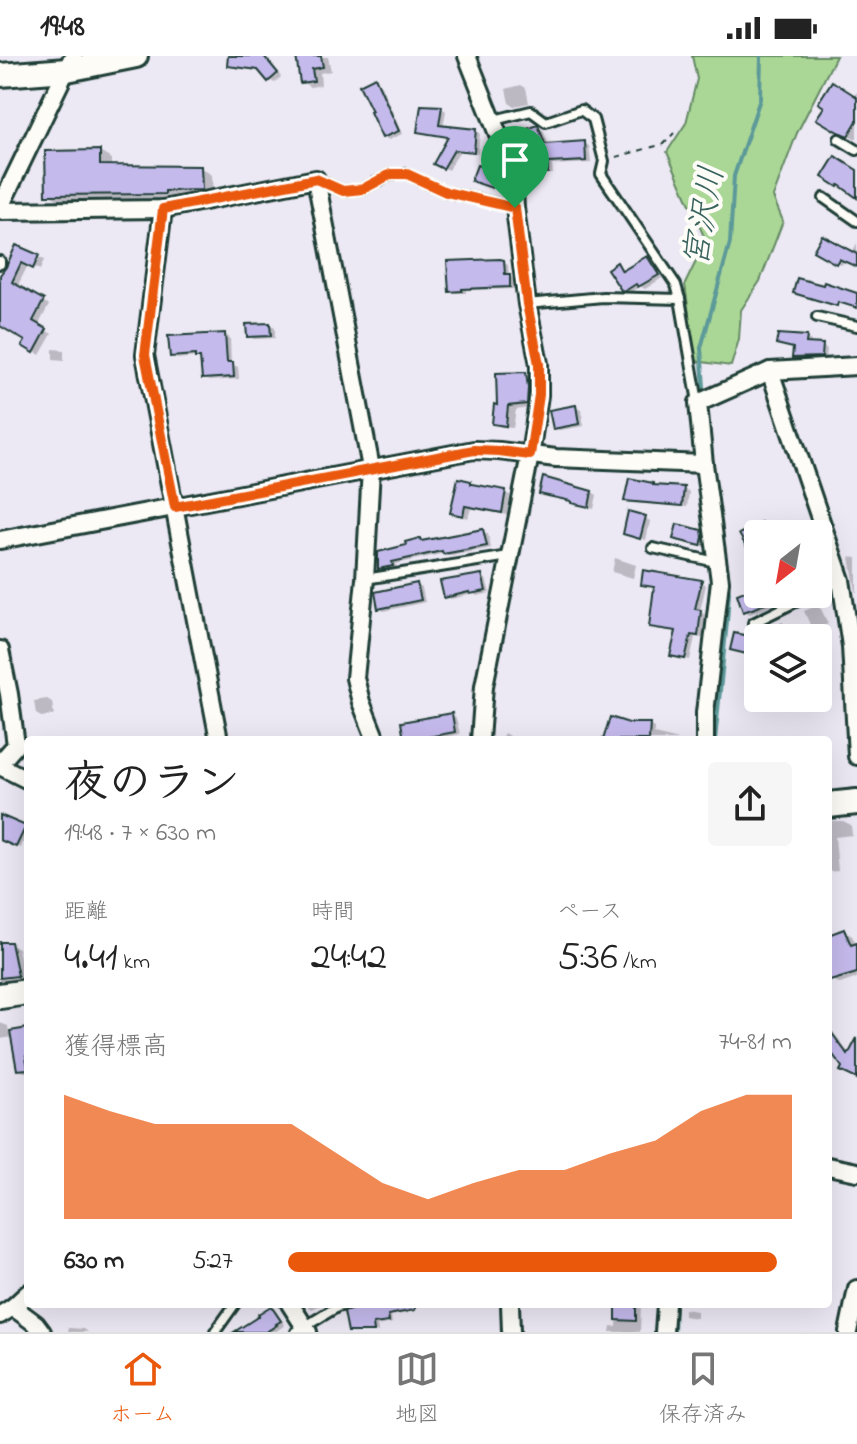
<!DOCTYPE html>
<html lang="ja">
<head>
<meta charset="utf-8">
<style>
  :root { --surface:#fff; --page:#f6f6f6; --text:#222; --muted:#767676; --line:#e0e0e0; --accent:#ea580c }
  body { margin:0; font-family:"Indie Flower","Klee One",sans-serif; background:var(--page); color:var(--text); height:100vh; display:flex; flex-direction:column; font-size:30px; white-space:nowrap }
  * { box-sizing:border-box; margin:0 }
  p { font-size:26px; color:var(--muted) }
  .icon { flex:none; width:44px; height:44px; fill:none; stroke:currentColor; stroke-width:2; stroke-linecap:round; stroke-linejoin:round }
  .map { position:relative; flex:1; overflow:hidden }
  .sheet { position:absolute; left:24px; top:680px; width:808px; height:572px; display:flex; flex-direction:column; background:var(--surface); border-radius:8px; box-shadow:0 8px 32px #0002 }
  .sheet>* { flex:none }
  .needle { width:52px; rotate:211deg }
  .tools { position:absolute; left:744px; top:464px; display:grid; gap:16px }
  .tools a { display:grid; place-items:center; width:88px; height:88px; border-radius:8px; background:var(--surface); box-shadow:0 8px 32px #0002; font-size:40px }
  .pin { position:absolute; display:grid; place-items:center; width:68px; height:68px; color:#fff; margin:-82px -34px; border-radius:50% 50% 50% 0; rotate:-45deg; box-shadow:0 0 8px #0007 }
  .pin .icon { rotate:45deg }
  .round { display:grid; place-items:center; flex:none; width:84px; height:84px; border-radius:8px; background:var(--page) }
  .overview { display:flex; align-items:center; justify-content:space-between; height:136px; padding:0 40px }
  h1 { font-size:44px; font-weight:600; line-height:60px }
  .figures { display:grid; grid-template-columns:repeat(3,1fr); gap:12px; height:136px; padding:8px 40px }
  .figures div { display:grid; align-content:center }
  .figures b { font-size:40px; font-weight:600 }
  .figures small { font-size:22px; font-weight:400 }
  .figures p { font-size:22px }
  .chart { height:224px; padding:16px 40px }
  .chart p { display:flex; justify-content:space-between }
  .chart svg { width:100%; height:144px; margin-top:8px; fill:var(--accent); opacity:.7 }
  ul { padding:0 40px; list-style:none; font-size:26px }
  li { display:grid; grid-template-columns:128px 96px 1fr; align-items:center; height:60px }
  li i { height:20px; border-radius:10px; background:var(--accent) }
  .status { display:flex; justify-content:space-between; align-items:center; height:56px; padding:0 40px; background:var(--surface); direction:ltr }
  .status svg { height:22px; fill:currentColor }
  .menu { display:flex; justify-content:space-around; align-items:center; height:112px; border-top:2px solid var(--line); background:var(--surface); font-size:22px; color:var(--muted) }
  .menu a { display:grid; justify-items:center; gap:4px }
  .menu .active { color:var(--accent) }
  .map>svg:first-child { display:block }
  .green { fill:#abd796; stroke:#658a65; stroke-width:2 }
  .shadow { fill:#0003 }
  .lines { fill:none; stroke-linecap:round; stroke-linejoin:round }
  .stream { stroke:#5c9999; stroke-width:4 }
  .building { fill:#c5baec; stroke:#1f3d34; stroke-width:2 }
  .lane-casing { stroke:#1f3d34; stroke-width:14 }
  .street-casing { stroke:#1f3d34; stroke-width:22 }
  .secondary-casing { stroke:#1f3d34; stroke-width:28 }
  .primary-casing { stroke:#1f3d34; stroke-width:30 }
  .path { stroke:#1f3d34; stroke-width:2; stroke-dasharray:6 6; stroke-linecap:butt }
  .lane { stroke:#fdfcf7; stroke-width:8 }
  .street { stroke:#fdfcf7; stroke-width:16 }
  .secondary { stroke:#fdfcf7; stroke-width:22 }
  .primary { stroke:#fdfcf7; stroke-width:24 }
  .route-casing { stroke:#fff; stroke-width:16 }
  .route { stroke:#ea580c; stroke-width:10 }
  .labels { text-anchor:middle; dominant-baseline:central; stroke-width:8; stroke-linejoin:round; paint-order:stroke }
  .water-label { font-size:34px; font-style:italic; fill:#38635e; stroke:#fdfcf7 }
</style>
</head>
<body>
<div class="status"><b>19:48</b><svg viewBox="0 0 49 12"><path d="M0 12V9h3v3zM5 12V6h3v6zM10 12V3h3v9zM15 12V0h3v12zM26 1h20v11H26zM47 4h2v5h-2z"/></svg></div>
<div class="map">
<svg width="857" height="1276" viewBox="0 0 857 1276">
  <rect width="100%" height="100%" fill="#ece8f4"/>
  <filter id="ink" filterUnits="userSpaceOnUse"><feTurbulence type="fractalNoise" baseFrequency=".0125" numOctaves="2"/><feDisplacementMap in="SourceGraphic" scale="16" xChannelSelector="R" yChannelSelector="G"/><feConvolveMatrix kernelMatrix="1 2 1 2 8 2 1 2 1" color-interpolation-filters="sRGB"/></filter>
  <g filter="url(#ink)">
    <polygon class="green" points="692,0 836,0 797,77 773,141 783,165 760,225 741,254 739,283 731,310 695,305 685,228 706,185 667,96 686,67 697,23"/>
    <g class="shadow">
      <polygon points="235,0 265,0 281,21 274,27 262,15 234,12 229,9"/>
      <polygon points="298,0 328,1 331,15 320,17 321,29 310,31 302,26"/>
      <polygon points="375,24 380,27 402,78 389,84 384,81 375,56"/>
      <polygon points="521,29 526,32 529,47 514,50 509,47 506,33"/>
      <polygon points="857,36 857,82 855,82 847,79 854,40"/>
      <polygon points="441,52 446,55 443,71 476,75 480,78 478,97 460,95 448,114 436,107 450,82 424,78 419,75"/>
      <polygon points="538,71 543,74 549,90 584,87 589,90 591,107 552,109 553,118 541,118 536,114"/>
      <polygon points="100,96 111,103 111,111 201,112 212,119 213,140 176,140 176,143 59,144 48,138"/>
      <polygon points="497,118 502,121 498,133 478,126"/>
      <polygon points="857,187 857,210 844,204 842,209 816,195 852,197"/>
      <polygon points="17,192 44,204 40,214 28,209 17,231 49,249 38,270 52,278 40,299 25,289 28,285 0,249 0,223"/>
      <polygon points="647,202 652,205 662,222 645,233 640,230 631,236 622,233 617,209 625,216"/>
      <polygon points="503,206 508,209 509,220 514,223 515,233 466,234 466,237 456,237 451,234"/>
      <polygon points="270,269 275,272 275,282 254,283 249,280"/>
      <polygon points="225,279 230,282 231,308 238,311 239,323 209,325 203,322 202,304 197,301 177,303 172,300"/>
      <polygon points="806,282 811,285 810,289 822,290 827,293 826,302 798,303 794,301 795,292"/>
      <polygon points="53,293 64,294 64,304 53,303"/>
      <polygon points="526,318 533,322 534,351 516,354 513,372 501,371 494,367"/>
      <polygon points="575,351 581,354 584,370 560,374 555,372"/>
      <polygon points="470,426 510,439 507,459 471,452 468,462 453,456"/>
      <polygon points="663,432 683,433 689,436 687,451 631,447 626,444"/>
      <polygon points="592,436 597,439 594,453 541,437"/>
      <polygon points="645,462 650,465 646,484 625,477"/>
      <polygon points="761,468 766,471 770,478 758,478 758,491 754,493 749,490"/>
      <polygon points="482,475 488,478 491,492 450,500 445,497 396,508 397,512 384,515 380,512 420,484 424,487"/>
      <polygon points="701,476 707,479 706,491 680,485"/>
      <polygon points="850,501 857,502 857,536 856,536"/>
      <polygon points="615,502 636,509 633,522 612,516"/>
      <polygon points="818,514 824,527 818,530"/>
      <polygon points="645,517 701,526 706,529 700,555 705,559 703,582 695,581 690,604 677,601 678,576 656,573 651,570 656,532 643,527"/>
      <polygon points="481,520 486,523 490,537 477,540 474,538 451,543 446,540"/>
      <polygon points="417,529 422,532 425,546 384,555 379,552"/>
      <polygon points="758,533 758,538 788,538 789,541 764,553 750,558 745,555 739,539"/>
      <polygon points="816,550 821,553 828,568 816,574 811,571 804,555"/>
      <polygon points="47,643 52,646 54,659 41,661 36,658 34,645"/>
      <polygon points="451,659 456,662 460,678 428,684 406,684"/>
      <polygon points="649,669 654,672 654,678 679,684 634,684"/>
      <polygon points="504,677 509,680 514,684 500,684"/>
      <polygon points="0,763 28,773 21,792 0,783"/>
      <polygon points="828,765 843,765 851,769 852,779 835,781 838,815 828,816"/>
      <polygon points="844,875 852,880 857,889 857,922 840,928 832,924 828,914 828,881"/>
      <polygon points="0,888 10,888 18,892 25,923 0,925"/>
      <polygon points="0,967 8,970 9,977 28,974 28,1016 24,1016 19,1013 13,981 0,983"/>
      <polygon points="828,969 850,999 857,986 857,1022 844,1011 828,989"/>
      <polygon points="305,1248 319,1248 320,1249 312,1253"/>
      <polygon points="383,1248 404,1248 407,1250 408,1257 391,1260 392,1267 377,1270 378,1276 354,1276"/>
      <polygon points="618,1248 641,1249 640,1276 610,1276 611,1270 617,1271"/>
      <polygon points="271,1252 276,1255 285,1269 275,1276 238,1276"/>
      <polygon points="684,1253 697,1255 697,1262 684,1260"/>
      <polygon points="69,1272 84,1273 88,1276 68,1276"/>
    </g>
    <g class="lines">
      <g class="stream">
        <polyline points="704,331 701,292 730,187 734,120 760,43 761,0"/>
        <polyline points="715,684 727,565 729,536 727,523"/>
        <polyline points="674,1276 675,1248"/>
      </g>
    </g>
    <g class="building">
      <polygon points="228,0 264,0 278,17 268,26 258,14 227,10"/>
      <polygon points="296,0 321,0 323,11 312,13 314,25 300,27"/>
      <polygon points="375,21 399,75 382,82 370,56 372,55 359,29"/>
      <polygon points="832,25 857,41 857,65 848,80 838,76 816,63 824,51 818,47"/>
      <polygon points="421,49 442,50 439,69 476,73 474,96 454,94 443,113 433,108 448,81 417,76"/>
      <polygon points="538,69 545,88 585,85 586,105 548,107 548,117 534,116 533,98 524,74"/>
      <polygon points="100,94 100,109 201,110 202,134 165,135 165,138 46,139 45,95"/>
      <polygon points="835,100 857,114 857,142 839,129 838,131 822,121"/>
      <polygon points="477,109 498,116 492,132 471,125"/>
      <polygon points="822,179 857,198 857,211 839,203 836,208 813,195"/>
      <polygon points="16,189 39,199 33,213 21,207 12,226 44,244 33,265 47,273 34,297 22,290 25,285 0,270 0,219 6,211"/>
      <polygon points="647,200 659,219 638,231 636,228 625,235 621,234 607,213 617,206 622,215"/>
      <polygon points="500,203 504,204 505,218 510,218 510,231 462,233 462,235 449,236 447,205"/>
      <polygon points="797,222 823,229 824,226 857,237 857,252 838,246 837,250 793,237"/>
      <polygon points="270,267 271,280 247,281 246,268"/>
      <polygon points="225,277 227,306 233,306 234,321 202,323 200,302 195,302 195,299 170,301 168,280"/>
      <polygon points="778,278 807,280 806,287 823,288 822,301 792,302 793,292 776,288"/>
      <polygon points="526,316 528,332 527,348 508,350 506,370 492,368 494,348 497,349 496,317"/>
      <polygon points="576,349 579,368 553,373 549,354"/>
      <polygon points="543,421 592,435 589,451 571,447 571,445 539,438"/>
      <polygon points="458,422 471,425 471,428 506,434 502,457 465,450 463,460 450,457"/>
      <polygon points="629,422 653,427 653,429 684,431 682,450 624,445"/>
      <polygon points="628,455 646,460 640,483 623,478"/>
      <polygon points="761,466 768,478 758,478 758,486 747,492 739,478"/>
      <polygon points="677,468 702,474 703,481 701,490 673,483"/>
      <polygon points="483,473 487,490 443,498 442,495 392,506 393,510 378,513 378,496 406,489 405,486 420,482 421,485"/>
      <polygon points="643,514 702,524 695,553 701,554 698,580 691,579 685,603 670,600 676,575 649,571 654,531 641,529"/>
      <polygon points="482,518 486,535 470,538 469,536 444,542 440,525"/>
      <polygon points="417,527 421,544 378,553 375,536"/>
      <polygon points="752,532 754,538 784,538 758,551 743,556 737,538"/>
      <polygon points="782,568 788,582 758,582 755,600 730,594 734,577 754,581"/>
      <polygon points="452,657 455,676 422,682 422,684 404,684 401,666"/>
      <polygon points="610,661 629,667 650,667 649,684 603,684"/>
      <polygon points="0,759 26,770 16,791 0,784"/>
      <polygon points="844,873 851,889 857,887 857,917 830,925 828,919 828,879"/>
      <polygon points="0,886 11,886 18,920 0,922"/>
      <polygon points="28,972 28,1000 26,1000 28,1013 17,1014 10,975"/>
      <polygon points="828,972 848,999 857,982 857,1023 840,1015 842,1011 828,992"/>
      <polygon points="374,1248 415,1248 415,1254 388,1259 389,1266 373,1268 374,1276 348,1276 344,1256 355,1252"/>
      <polygon points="616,1248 636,1248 636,1265 616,1264"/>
      <polygon points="271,1250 281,1265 276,1268 277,1269 266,1276 234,1276 259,1260 258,1258"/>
    </g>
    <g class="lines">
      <defs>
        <g id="lane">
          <polyline points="494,64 531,55 546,66 581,54 593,63 604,105 601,118 676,229 680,243"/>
          <polyline points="839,83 857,94"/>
          <polyline points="316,123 343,135 363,133 391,118 407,118 446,136 514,151"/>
          <polyline points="824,142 857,165"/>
          <polyline points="0,205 0,208"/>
          <polyline points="527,248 603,241 680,243 698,346"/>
          <polyline points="817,261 857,270"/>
          <polyline points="653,492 716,506"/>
          <polyline points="365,523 509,500"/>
          <polyline points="818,535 841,524"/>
          <polyline points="753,567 812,538"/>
          <polyline points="215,1276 235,1248"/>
          <polyline points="296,1276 337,1251 349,1248"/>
        </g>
        <g id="street">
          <polyline points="467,0 513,116 515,152 527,248 539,308 539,339 530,399 484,630 480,684"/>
          <polyline points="0,151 73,0"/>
          <polyline points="163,153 145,299 219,684"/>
          <polyline points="0,155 163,153 316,123 371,412 365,523 355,622 361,646 376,684"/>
          <polyline points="770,315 841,524 851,590 857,700"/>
          <polyline points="704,408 720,525 705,657 705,684"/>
          <polyline points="0,484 474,394 499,395 556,402 704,408 698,347 770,315 857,310"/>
          <polyline points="0,594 9,638 16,689 0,707"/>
          <polyline points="0,710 28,724"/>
          <polyline points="828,1110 857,1116"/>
          <polyline points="290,1248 308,1276"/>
          <polyline points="510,1248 511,1276"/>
          <polyline points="13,1251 36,1268 42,1276"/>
          <polyline points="0,1259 13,1251 28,1237"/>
          <polyline points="664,1276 666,1248"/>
          <polyline points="848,1276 857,1233"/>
        </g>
        <polyline id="secondary" points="0,19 67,14 136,0"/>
        <g id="primary">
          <polyline points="828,749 857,746"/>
          <polyline points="0,940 28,936"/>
        </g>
      </defs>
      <use href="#lane" class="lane-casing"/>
      <use href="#street" class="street-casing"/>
      <use href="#secondary" class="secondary-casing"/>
      <use href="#primary" class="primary-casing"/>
      <polyline class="path" points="616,101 664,88 674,77"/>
      <use href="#lane" class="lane"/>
      <use href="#street" class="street"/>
      <use href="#secondary" class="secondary"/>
      <use href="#primary" class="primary"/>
    </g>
  </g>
  <g class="lines" filter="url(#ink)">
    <defs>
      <polygon id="route" points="391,118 407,118 446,136 515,152 527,248 539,308 539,339 530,399 499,395 474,394 175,451 145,299 163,153 316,123 343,135 363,133"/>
    </defs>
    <use href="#route" class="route-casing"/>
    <use href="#route" class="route"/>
  </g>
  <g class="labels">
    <g class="water-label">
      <text transform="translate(706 161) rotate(-80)">宮沢川</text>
    </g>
  </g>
</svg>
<div class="tools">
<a><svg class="needle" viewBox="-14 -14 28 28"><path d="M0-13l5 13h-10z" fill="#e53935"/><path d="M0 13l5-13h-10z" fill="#767676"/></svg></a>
<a><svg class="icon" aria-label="layers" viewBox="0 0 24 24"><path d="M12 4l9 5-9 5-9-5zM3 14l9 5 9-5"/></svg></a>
</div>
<div class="pin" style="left:515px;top:152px;background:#1e9e55"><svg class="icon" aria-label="arrive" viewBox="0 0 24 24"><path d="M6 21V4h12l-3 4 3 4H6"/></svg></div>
<section class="sheet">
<div class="overview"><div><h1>夜のラン</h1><p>19:48 · 7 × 630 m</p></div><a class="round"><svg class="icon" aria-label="share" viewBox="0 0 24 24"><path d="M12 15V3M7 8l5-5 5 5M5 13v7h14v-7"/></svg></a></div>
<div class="figures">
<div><p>距離</p><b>4.41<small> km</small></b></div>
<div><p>時間</p><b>24:42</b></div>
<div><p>ペース</p><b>5:36<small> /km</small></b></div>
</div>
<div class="chart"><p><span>獲得標高</span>74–81 m</p>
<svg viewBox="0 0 160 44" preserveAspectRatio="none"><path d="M0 44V6L10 11L20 15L30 15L40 15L50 15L60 24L70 33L80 38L90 33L100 29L110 29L120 24L130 20L140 11L150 6L160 6V44z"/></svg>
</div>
<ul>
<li><b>630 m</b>5:27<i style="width:97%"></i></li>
</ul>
</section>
</div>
<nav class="menu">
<a class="active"><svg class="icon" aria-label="home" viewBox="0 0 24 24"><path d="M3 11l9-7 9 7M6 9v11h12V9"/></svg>ホーム</a>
<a><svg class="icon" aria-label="map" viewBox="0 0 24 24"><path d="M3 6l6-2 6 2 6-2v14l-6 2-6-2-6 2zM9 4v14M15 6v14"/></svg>地図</a>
<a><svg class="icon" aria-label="saved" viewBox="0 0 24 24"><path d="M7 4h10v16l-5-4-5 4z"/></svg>保存済み</a>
</nav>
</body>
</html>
